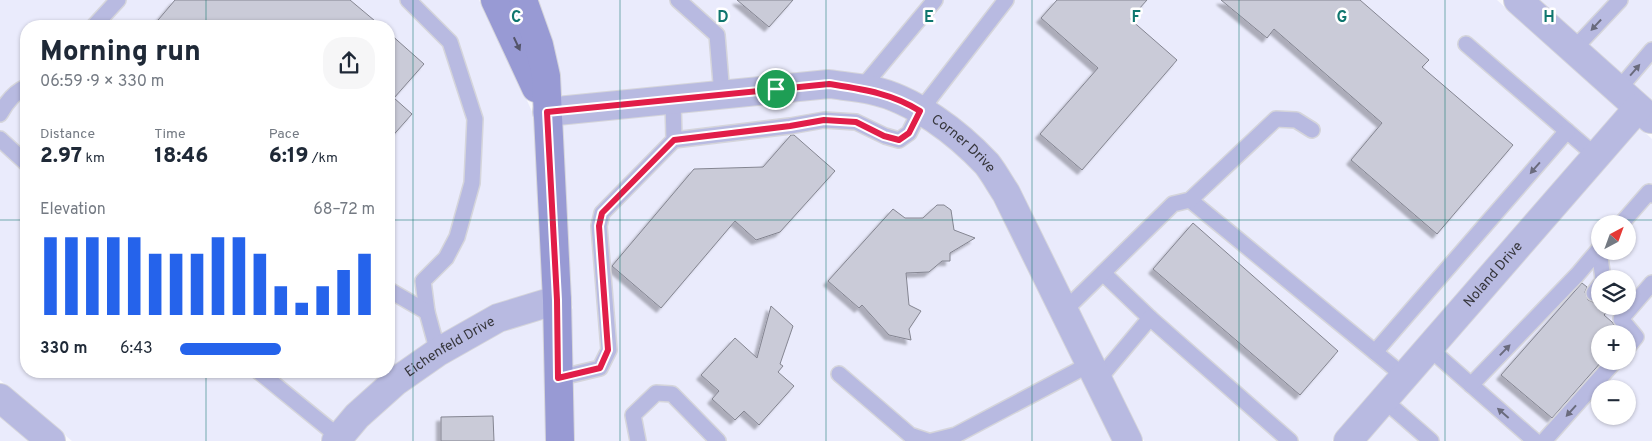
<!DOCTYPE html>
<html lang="en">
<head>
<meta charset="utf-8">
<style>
  :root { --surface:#fff; --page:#f6f6f7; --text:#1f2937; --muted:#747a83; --accent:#2563eb }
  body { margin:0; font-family:Overpass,sans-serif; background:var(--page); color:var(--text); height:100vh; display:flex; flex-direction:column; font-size:19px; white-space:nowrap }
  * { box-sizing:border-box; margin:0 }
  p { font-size:16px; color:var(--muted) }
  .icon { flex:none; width:28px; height:28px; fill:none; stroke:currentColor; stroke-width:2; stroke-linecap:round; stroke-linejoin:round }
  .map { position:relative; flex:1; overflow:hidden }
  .panel { position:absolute; left:20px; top:20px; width:375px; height:358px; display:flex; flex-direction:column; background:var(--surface); border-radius:20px; box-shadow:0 1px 4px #0004 }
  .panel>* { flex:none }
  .needle { width:32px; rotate:41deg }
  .buttons { position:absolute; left:1591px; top:215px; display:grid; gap:10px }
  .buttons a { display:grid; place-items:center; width:45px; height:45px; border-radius:50%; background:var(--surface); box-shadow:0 1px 4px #0004; font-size:25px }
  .pin { position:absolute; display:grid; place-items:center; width:42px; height:42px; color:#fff; margin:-21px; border:2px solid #fff; border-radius:50%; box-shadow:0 1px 5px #0007 }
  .round { display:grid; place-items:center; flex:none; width:52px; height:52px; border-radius:20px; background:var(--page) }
  .overview { display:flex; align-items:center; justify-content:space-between; height:85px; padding:0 20px }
  h1 { font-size:28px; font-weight:800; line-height:38px }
  .stats { display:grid; grid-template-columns:repeat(3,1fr); gap:8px; height:85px; padding:5px 20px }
  .stats div { display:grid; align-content:center }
  .stats b { font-size:21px; font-weight:800 }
  .stats small { font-size:14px; font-weight:400 }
  .stats p { font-size:14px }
  .chart { height:140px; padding:10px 20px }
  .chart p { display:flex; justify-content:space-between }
  .chart svg { width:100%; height:90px; margin-top:5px; stroke:var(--accent); stroke-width:6 }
  ul { padding:0 20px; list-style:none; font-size:16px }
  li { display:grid; grid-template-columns:80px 60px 1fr; align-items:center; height:38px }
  li i { height:12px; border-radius:6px; background:var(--accent) }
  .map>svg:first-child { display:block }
  .built { fill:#eaebfc; fill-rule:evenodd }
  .building { fill:#cacbd8; stroke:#848591; filter:url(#shadow) }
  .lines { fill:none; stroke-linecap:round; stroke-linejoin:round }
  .lane-casing { stroke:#d5d5db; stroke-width:18 }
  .street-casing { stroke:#d5d5db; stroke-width:30 }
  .secondary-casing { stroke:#d5d5db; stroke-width:30 }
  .lane { stroke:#b8bae1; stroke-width:15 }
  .street { stroke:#b8bae1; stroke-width:28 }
  .secondary { stroke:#989ad4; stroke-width:28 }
  .oneway { fill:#6a6b7d }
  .oneway2 { fill:#535469 }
  .route-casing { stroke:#fff; stroke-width:10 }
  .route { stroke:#e11d48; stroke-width:6 }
  .grid { fill:none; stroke:#0f766e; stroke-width:1; stroke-opacity:0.55 }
  .labels { text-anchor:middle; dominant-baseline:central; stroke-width:5; stroke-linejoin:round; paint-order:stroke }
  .street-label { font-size:14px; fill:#36363b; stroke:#fff }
  .grid-label { font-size:16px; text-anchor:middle; font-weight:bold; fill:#0f766e; stroke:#fff; stroke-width:5; stroke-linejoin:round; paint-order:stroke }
</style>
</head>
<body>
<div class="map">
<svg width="1652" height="441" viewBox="0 0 1652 441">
  <defs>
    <filter id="shadow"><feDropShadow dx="-4.5" dy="4.5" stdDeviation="1" flood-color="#0004"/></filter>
  </defs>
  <rect width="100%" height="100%" fill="#f8f8fe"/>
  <g class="built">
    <polygon points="0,0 479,0 504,50 534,116 543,291 389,371 389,26 26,26 26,371 389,371 349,407 320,441 72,441 0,380"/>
    <polygon points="538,0 1497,0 1620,110 1332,441 1144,441 1018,186 999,157 975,132 946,110 914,91 877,77 832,71 560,97 552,41"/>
    <polygon points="1539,0 1652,0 1652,101"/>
    <polygon points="827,97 868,103 901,116 931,133 956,153 977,175 995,201 1113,441 574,441 571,310 573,308 570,297 561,124"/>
    <path d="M1638,126l14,13v302h-287zM1600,224h28v27h-28zM1600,279h28v27h-28zM1600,334h28v27h-28zM1600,389h28v27h-28z"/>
    <polygon points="544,318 547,441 353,441 366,425 403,392 444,363 502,331"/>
    <polygon points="0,417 29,441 0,441"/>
  </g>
  <g class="building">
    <polygon points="175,0 350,0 381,26 153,26"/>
    <polygon points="737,0 793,0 769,27"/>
    <polygon points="1057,0 1147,0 1130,19 1177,60 1082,170 1040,134 1098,68 1041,18"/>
    <polygon points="1221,0 1360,0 1429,60 1422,67 1513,145 1437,234 1351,160 1382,123 1274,29 1267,38"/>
    <polygon points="389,33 424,64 394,98 412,114 389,140"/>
    <polygon points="791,135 794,135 835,171 780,232 756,240 735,221 661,308 612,266 694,169 763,167"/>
    <polygon points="937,205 944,205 951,210 954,230 975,238 950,253 950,261 942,261 929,272 906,273 909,305 921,311 909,329 911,340 889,335 862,305 859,308 828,281 893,209 905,218 923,218"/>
    <polygon points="1193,223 1338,351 1300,395 1153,269"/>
    <polygon points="1582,283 1587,287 1585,292 1588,300 1593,302 1600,300 1600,306 1610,308 1604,315 1612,322 1621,334 1600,334 1600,361 1602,361 1552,418 1501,375"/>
    <polygon points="771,306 793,326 780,364 783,366 778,372 794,386 759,425 744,411 735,420 712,399 719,391 701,375 735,338 757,358"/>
    <polygon points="493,416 494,441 441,441 441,417"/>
  </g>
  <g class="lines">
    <defs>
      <g id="lane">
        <polyline points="408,0 450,42 475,119 472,183 457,237 446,258 423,281 427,312 438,352"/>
        <polyline points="678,0 717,35 722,95"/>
        <polyline points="94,26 118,0"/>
        <polyline points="1466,44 1596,156"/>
        <polyline points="1573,50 1620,0"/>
        <polyline points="861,89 935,0"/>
        <polyline points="1618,90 1652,50"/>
        <path d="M0,114c6,-11 14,-22 26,-27"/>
        <polyline points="0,139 26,163"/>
        <polyline points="674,140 790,126 824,120 856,122 885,136 899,140 909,133 920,111 1006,0"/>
        <polyline points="1190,200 1404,376"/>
        <polyline points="1621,224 1649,192 1652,195"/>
        <polyline points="1599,250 1603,279"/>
        <polyline points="1103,273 1150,318"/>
        <polyline points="389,290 427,312"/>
        <polyline points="1594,293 1600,285"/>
        <polyline points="1064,311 1173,204 1190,200 1276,119 1296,120 1312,130"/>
        <polyline points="1628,347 1636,337 1621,319 1652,283"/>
        <polyline points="1429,348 1535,441"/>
        <polyline points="1375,352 1567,131"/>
        <polyline points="258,371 339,437"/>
        <polyline points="839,374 910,435 928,441"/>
        <polyline points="558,378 600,368 609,350 599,226 602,213 674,140 673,100"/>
        <polyline points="1098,380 1150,318 1290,441"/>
        <polyline points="1471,385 1577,275 1600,248"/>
        <polyline points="1384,400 1431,441"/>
        <polyline points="638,441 633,415 656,393 672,394 718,441"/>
        <polyline points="932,441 956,435 1090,364"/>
        <polyline points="1544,441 1615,361"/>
      </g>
      <g id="street">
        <polyline points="1518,0 1651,119"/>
        <path id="s1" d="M547,112l282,-28c14,2 28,3 42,6 43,9 87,43 116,74 7,9 13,20 19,29l122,248"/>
        <polyline points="0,398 51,441"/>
        <path id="s2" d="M336,441l21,-25 38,-34 43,-30 60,-34 59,-18"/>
        <path id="s3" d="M1348,441l290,-333"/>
      </g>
      <g id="secondary">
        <polyline points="495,0 536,88"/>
        <polyline points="523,0 539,45 546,76 557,300 560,441"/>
      </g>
    </defs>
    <use href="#lane" class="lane-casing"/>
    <use href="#street" class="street-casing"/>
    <use href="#secondary" class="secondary-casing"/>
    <use href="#lane" class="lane"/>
    <use href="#street" class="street"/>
    <use href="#secondary" class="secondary"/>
  </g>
  <defs><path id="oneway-solid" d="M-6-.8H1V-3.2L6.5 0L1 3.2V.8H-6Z" transform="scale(1.25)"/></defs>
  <g class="oneway">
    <use href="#oneway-solid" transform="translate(1596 25) rotate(133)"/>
    <use href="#oneway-solid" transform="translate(1635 70) rotate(-49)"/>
    <use href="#oneway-solid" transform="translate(1535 168) rotate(131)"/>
    <use href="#oneway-solid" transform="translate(1505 350) rotate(-46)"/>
    <use href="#oneway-solid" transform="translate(1571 411) rotate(132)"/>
    <use href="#oneway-solid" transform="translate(1503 413) rotate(-139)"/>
  </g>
  <use class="oneway2" href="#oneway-solid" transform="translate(517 44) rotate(65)"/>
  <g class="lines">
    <defs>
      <path id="route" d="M829,84c32,5 63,9 91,27l-11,22 -10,7 -15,-4 -28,-14 -32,-2 -34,6 -116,14 -72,73 -3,13 9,124 -8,18 -42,10 -1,-78 -10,-188z"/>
    </defs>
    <use href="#route" class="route-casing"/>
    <use href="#route" class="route"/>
  </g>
  <path class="grid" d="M206,0v26M413,0v441M620,0v441M826,0v441M1032,0v441M1239,0v441M1445,0v441M0,220h26M389,220h1263M206,371v70"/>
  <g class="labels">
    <g class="street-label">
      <text stroke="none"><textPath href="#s1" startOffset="434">Corner Drive</textPath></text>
      <text stroke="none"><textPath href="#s3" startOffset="221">Noland Drive</textPath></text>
      <text stroke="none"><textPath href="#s2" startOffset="149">Eichenfeld Drive</textPath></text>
    </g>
  </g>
  <g class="grid-label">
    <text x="516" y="22">C</text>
    <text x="723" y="22">D</text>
    <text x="929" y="22">E</text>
    <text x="1136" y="22">F</text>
    <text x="1342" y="22">G</text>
    <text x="1549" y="22">H</text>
  </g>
</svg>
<div class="buttons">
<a><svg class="needle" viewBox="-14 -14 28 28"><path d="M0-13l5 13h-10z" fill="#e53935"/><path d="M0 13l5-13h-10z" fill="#747a83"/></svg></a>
<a><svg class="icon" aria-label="layers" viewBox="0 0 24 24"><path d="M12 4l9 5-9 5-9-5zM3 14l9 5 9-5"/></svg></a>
<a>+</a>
<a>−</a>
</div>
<div class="pin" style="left:776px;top:89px;background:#1e9e55"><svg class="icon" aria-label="arrive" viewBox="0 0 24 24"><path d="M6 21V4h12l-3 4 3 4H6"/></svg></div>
<section class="panel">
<div class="overview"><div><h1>Morning run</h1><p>06:59 · 9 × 330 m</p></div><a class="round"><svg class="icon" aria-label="share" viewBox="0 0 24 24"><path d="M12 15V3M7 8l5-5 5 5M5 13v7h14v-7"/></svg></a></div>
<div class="stats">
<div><p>Distance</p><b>2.97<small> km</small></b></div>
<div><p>Time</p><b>18:46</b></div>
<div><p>Pace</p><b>6:19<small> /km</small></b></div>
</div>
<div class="chart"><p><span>Elevation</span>68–72 m</p>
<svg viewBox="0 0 160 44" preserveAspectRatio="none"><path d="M5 44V6M15 44V6M25 44V6M35 44V6M45 44V6M55 44V14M65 44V14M75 44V14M85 44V6M95 44V6M105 44V14M115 44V30M125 44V38M135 44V30M145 44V22M155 44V14"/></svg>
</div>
<ul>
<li><b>330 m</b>6:43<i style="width:52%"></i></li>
</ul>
</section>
</div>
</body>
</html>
